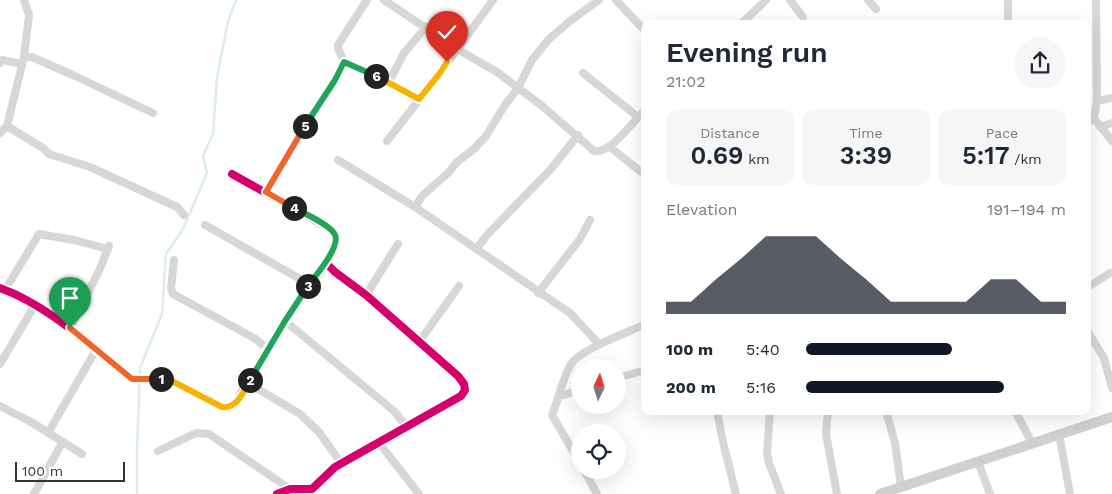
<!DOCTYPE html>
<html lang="en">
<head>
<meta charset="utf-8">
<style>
  :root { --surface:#fff; --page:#f6f6f7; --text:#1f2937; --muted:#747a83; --accent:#111827 }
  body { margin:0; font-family:"Work Sans",sans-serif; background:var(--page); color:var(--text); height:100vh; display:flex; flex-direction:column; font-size:19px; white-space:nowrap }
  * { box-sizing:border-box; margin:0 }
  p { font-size:16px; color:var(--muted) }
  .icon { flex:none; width:28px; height:28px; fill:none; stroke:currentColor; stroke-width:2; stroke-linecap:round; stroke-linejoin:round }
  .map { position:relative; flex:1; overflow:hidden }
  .panel { position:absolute; left:641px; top:20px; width:450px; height:395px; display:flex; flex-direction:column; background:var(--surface); border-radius:10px; box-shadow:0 5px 20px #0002 }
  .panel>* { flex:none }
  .needle { width:32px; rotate:4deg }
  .buttons { position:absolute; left:571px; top:359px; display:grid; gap:10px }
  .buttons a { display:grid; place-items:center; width:55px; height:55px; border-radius:50%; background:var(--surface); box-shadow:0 5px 20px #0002; font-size:25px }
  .scale { position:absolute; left:15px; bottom:12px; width:110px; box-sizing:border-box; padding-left:5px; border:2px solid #333; border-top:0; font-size:14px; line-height:18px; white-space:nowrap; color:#333; -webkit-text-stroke:4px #fff; paint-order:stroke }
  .pin { position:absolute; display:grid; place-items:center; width:42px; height:42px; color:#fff; margin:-51px -21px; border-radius:50% 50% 50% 0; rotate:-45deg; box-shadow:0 0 5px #0007 }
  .pin .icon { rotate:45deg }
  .km { position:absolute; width:25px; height:25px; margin:-12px; border-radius:50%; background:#222; color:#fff; font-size:14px; line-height:25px; text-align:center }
  .round { display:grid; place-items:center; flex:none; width:52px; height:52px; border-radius:26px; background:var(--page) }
  .overview { display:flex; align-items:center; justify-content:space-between; height:85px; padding:0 25px }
  h1 { font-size:28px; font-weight:600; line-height:38px }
  .stats { display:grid; grid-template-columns:repeat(3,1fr); gap:8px; height:85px; padding:5px 25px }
  .stats div { display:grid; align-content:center; border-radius:10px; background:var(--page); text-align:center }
  .stats b { font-size:25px; font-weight:600 }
  .stats small { font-size:14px; font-weight:400 }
  .stats p { font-size:14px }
  .chart { height:140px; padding:10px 25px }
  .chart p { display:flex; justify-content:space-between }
  .chart svg { width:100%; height:90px; margin-top:5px; fill:var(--accent); opacity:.7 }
  ul { padding:0 25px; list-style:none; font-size:16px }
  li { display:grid; grid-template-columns:80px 60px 1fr; align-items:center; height:38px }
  li i { height:12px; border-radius:6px; background:var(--accent) }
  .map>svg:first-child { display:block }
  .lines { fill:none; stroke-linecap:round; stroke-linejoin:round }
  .stream { stroke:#ddebf3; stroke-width:2.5 }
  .street { stroke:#d7d7d7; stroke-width:8 }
  .secondary { stroke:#d0d0d0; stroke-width:10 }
  .cycleway-casing { stroke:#fff; stroke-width:11 }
  .cycleway { stroke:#d6006c; stroke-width:8 }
  .split-1-casing { stroke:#fff; stroke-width:10 }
  .split-2-casing { stroke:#fff; stroke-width:10 }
  .split-3-casing { stroke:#fff; stroke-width:10 }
  .split-4-casing { stroke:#fff; stroke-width:10 }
  .split-5-casing { stroke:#fff; stroke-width:10 }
  .split-6-casing { stroke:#fff; stroke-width:10 }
  .split-7-casing { stroke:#fff; stroke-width:10 }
  .split-1 { stroke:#f0652b; stroke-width:6 }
  .split-2 { stroke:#f5b400; stroke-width:6 }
  .split-3 { stroke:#22a559; stroke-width:6 }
  .split-4 { stroke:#22a559; stroke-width:6 }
  .split-5 { stroke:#f0652b; stroke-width:6 }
  .split-6 { stroke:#22a559; stroke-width:6 }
  .split-7 { stroke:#f5b400; stroke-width:6 }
</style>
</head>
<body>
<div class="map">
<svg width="1112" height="494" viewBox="0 0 1112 494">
  <rect width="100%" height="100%" fill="#fff"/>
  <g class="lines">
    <polyline class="stream" points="137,494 137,451 140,368 162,314 166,254 183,229 207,173 203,156 213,134 217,78 228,21 236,0"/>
    <g class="street">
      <path d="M384,0l73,49 40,23 44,33 53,46c17,3 39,-30 51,-41"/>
      <polyline points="616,0 645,31"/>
      <polyline points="790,0 803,17"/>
      <polyline points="868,0 876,9"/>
      <polyline points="741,24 766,0"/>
      <polyline points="1008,24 1008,0"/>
      <polyline points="24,57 32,57 75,76 153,113"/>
      <polyline points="344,62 380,77 419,99"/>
      <polyline points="0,63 2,60 22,64"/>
      <polyline points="583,73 638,117"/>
      <polyline points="389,82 404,53 426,27"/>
      <polyline points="1097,101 1112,98"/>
      <polyline points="1088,111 1112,141"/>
      <polyline points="1088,123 1094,118 1097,101 1096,0"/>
      <polyline points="7,126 43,148 49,154 90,167 177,207 184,215"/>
      <polyline points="1100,127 1112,123"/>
      <polyline points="0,133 7,126 24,57 29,15 24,0"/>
      <polyline points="387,141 440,73 493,0"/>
      <polyline points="610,147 645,175"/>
      <polyline points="338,160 415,207 570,313 599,344"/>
      <polyline points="266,192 342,68 344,62 338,48 338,45 367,0"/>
      <polyline points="415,207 422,196 448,173 457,162 474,149 486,136 505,105 518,88 532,60 548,40 570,21 599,0"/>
      <polyline points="205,225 309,284"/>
      <polyline points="477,248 487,235 551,169 578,135"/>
      <polyline points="174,260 171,288 173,294 254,338 268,349"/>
      <polyline points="1088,287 1110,273"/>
      <path d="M0,288c50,18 91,59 132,91h36l55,28 5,1 6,-3 51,-84 41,-58 10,-23 -1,-6 -6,-6 -97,-54"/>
      <polyline points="5,290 39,234 74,240 108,249"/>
      <polyline points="538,293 580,239 590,220"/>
      <polyline points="366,295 398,244"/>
      <polyline points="285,321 394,411 407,427"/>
      <polyline points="70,328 99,271 109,246"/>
      <polyline points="1088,332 1104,358 1112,388"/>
      <polyline points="419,342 459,286"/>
      <polyline points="0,364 35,305"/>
      <polyline points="618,378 645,370"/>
      <polyline points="248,383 300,414 319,432 341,463"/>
      <polyline points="560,396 580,390"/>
      <polyline points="0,406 31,422 82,454"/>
      <polyline points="717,411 723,442 736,494"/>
      <polyline points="770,411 767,453 769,463 781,494"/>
      <polyline points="828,411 826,434 837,494"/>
      <polyline points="886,411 895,443 901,487"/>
      <polyline points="1015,411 1032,443"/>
      <polyline points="48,433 96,350"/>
      <polyline points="1059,434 1070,494"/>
      <polyline points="379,443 419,494"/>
      <polyline points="158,451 196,433 209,434 290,489"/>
      <polyline points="978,462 990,494"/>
      <path d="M580,463l-28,-48c7,-16 10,-36 19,-51 10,-15 56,-31 74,-40"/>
      <polyline points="584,470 597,494"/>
      <polyline points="34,494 62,443"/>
      <polyline points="277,494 290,489 312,489 335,467 461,396 465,390 464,384 458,376 366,295 335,272 326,263"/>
    </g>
    <polyline class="secondary" points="880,494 1112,417"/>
    <defs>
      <g id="cycleway">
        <path d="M0,288c50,18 91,59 132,91h36l55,28 5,1 6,-3 51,-84 41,-58 10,-23 -1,-6 -6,-6 -97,-54"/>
        <polyline points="277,494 290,489 312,489 335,467 461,396 465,390 464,384 458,376 366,295 335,272 326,263"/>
      </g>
    </defs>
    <use href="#cycleway" class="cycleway-casing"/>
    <use href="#cycleway" class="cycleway"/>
  </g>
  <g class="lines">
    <defs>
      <polyline id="split-1" points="70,328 132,379 161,379"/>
      <path id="split-2" d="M161,379h7l54,28c15,2 22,-16 28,-27"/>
      <polyline id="split-3" points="250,380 285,321 308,286"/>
      <path id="split-4" d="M294,208c11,6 33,15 40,25 9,12 -19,43 -26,53"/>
      <polyline id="split-5" points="294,208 266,192 305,126"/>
      <polyline id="split-6" points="305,126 335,80 344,62 376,76"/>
      <polyline id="split-7" points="376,76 419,99 440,73 447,62"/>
    </defs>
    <use href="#split-1" class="split-1-casing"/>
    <use href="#split-2" class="split-2-casing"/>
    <use href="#split-3" class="split-3-casing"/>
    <use href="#split-4" class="split-4-casing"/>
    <use href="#split-5" class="split-5-casing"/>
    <use href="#split-6" class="split-6-casing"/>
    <use href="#split-7" class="split-7-casing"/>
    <use href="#split-1" class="split-1"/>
    <use href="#split-2" class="split-2"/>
    <use href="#split-3" class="split-3"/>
    <use href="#split-4" class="split-4"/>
    <use href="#split-5" class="split-5"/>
    <use href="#split-6" class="split-6"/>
    <use href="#split-7" class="split-7"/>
  </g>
</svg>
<div class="buttons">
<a><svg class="needle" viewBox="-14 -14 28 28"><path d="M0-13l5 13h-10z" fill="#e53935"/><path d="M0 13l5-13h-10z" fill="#747a83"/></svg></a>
<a><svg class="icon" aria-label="locate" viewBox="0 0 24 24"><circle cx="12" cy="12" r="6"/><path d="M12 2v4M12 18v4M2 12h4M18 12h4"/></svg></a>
</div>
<div class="scale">100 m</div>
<div class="pin" style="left:70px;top:328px;background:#1e9e55"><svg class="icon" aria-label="arrive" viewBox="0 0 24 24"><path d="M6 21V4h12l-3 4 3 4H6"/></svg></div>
<div class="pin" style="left:447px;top:62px;background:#d93025"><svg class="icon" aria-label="check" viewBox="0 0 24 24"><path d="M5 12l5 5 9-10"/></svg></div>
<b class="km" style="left:161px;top:379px">1</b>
<b class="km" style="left:250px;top:380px">2</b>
<b class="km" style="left:308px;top:286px">3</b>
<b class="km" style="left:294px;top:208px">4</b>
<b class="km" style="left:305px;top:126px">5</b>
<b class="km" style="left:376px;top:76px">6</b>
<section class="panel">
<div class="overview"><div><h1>Evening run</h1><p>21:02</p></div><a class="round"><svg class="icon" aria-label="share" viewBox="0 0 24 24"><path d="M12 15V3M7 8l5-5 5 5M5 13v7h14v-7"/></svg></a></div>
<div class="stats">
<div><p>Distance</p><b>0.69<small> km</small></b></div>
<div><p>Time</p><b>3:39</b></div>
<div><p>Pace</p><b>5:17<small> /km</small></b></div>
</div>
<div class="chart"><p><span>Elevation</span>191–194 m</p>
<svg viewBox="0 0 160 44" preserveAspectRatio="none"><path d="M0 44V38L10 38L20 27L30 17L40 6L50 6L60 6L70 17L80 27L90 38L100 38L110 38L120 38L130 27L140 27L150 38L160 38V44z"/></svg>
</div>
<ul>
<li><b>100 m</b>5:40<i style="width:56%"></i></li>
<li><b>200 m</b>5:16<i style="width:76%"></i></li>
</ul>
</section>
</div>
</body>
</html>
